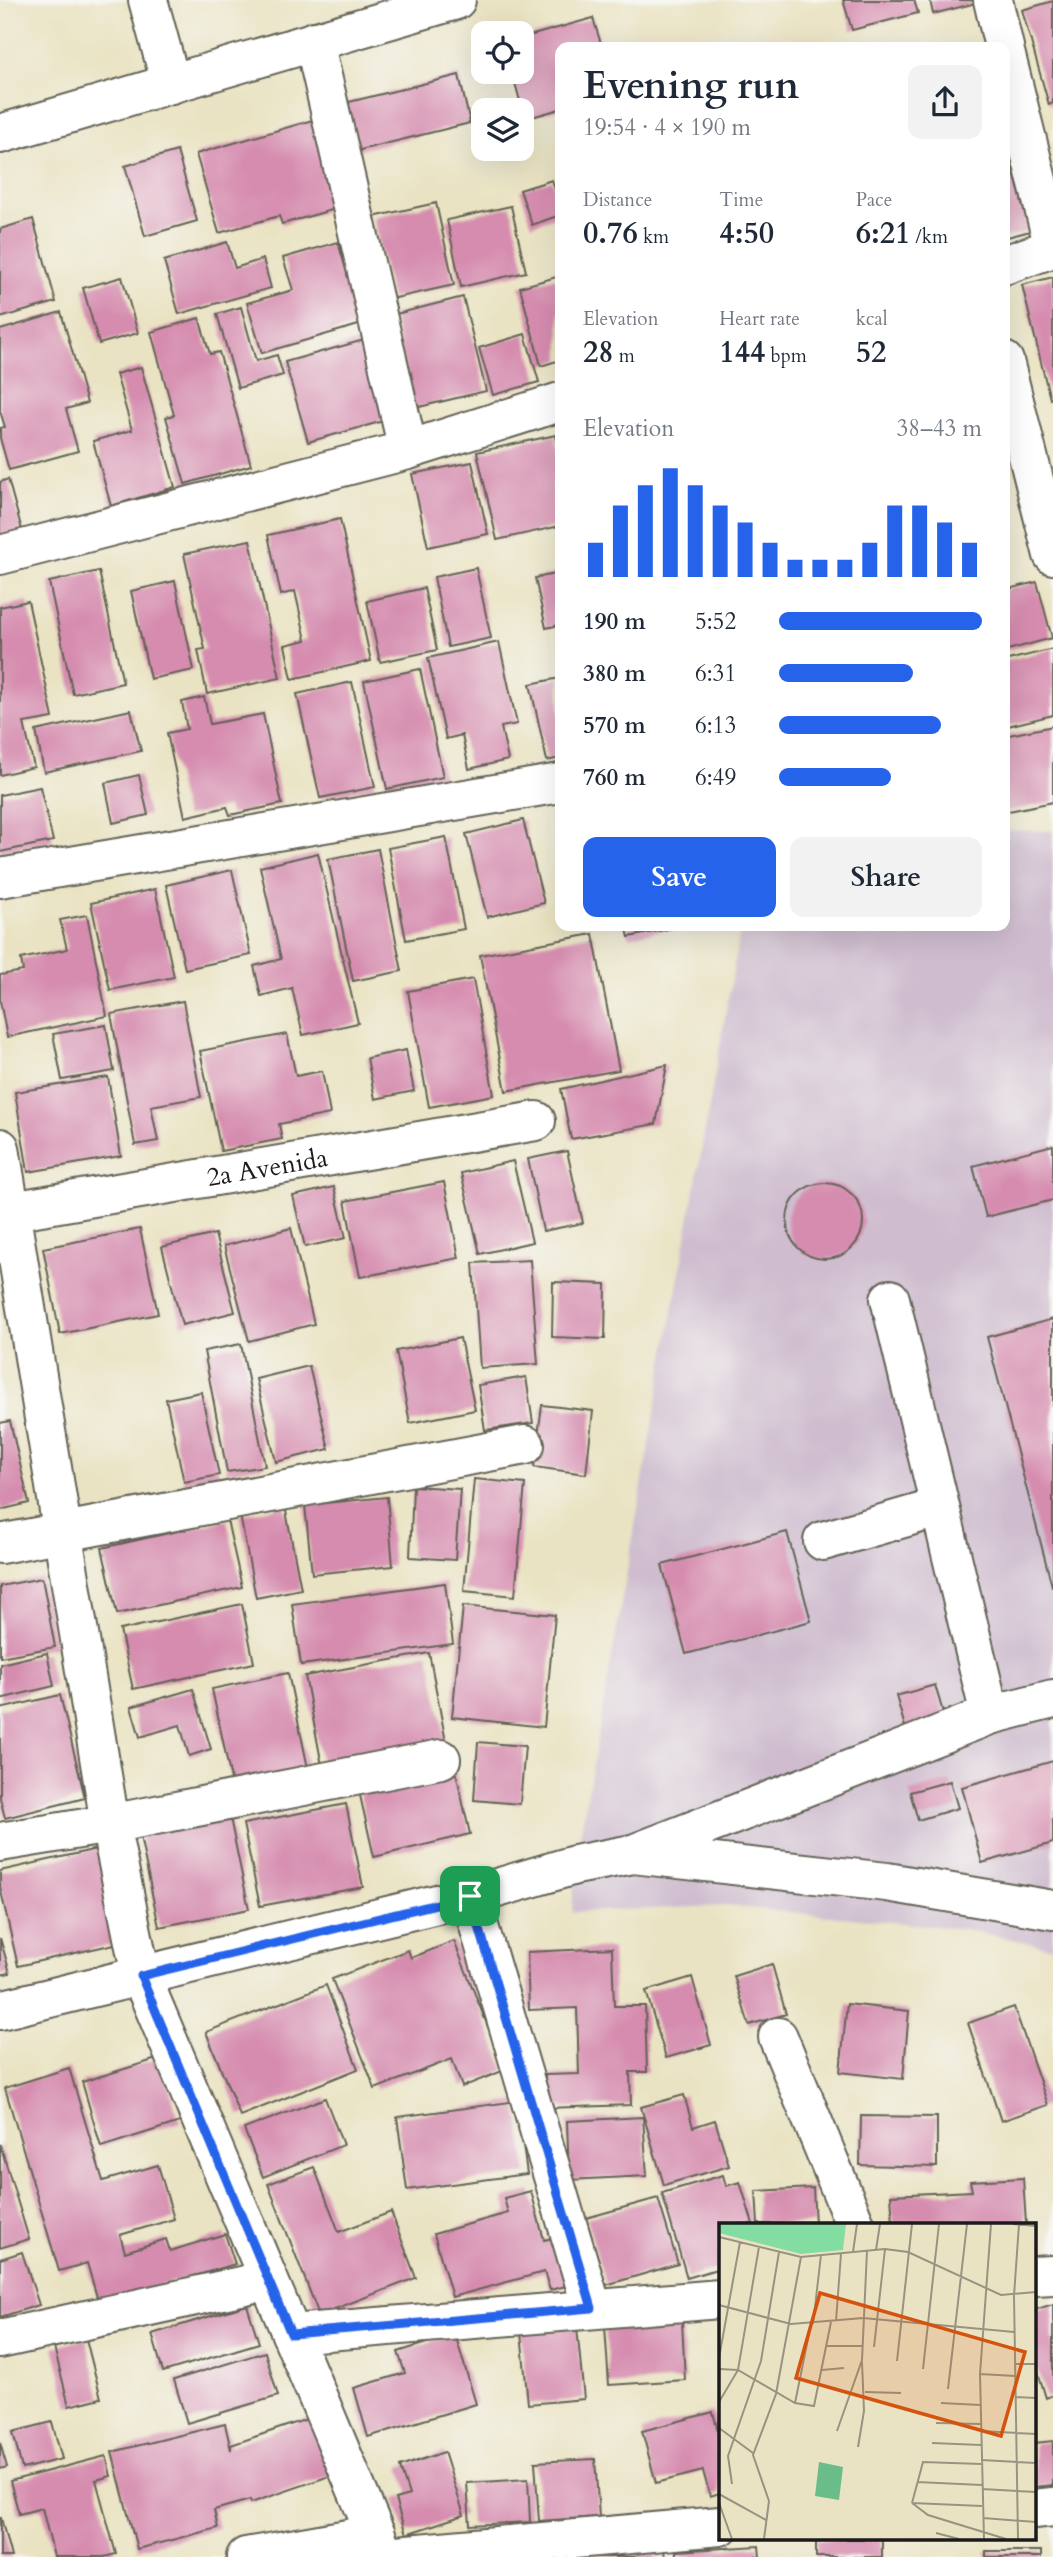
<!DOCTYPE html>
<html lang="en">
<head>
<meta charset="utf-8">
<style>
  :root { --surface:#fff; --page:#f2f2f3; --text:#1f2937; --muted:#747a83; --accent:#2563eb }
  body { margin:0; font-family:Cardo,serif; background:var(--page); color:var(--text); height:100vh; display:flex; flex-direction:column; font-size:26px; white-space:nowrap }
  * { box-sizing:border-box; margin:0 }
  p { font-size:23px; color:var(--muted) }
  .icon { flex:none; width:38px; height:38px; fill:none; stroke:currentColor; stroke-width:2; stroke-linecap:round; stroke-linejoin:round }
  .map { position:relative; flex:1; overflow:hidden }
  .panel { position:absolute; left:555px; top:42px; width:455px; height:889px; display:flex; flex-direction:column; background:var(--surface); border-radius:14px; box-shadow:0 7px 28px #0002 }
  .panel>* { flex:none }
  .fabs { position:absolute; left:471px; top:21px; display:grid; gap:14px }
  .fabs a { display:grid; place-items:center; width:63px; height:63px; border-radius:14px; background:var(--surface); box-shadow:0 7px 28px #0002; font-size:35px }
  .pin { position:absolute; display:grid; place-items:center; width:60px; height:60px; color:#fff; margin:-30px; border-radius:14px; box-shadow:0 4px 10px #0006 }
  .round { display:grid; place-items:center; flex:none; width:74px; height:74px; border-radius:14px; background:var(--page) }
  .summary { display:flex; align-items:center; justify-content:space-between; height:119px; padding:0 28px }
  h1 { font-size:38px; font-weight:700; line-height:52px }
  .metrics { display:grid; grid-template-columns:repeat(3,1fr); gap:10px; height:119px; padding:7px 28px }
  .metrics div { display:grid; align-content:center }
  .metrics b { font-size:30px; font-weight:700 }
  .metrics small { font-size:19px; font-weight:400 }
  .metrics p { font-size:19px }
  .chart { height:196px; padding:14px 28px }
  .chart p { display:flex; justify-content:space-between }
  .chart svg { width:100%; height:126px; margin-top:7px; stroke:var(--accent); stroke-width:6 }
  .button { display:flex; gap:14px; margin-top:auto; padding:14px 28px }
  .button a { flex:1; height:80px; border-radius:14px; background:var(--accent); color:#fff; font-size:28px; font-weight:700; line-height:80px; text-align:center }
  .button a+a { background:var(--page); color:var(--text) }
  ul { padding:0 28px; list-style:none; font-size:23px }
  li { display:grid; grid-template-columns:112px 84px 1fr; align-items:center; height:52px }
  li i { height:18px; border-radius:9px; background:var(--accent) }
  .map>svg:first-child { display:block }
  .industrial { fill:#cfbdcf }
  .building { fill:#d68caf }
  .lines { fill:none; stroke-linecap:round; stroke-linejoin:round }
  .street-casing { stroke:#646256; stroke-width:42 }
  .street { stroke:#fff; stroke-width:38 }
  .route-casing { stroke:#fff; stroke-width:14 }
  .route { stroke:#2563eb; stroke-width:9 }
  .labels { text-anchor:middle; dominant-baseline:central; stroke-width:5; stroke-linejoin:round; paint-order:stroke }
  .street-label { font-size:26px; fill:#1c1c1c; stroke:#f6f6f2 }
  .inset-road { fill:none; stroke:#989380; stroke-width:2 }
  .view { fill:#d4530e; fill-opacity:0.15; stroke:#d4530e; stroke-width:3.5 }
  .inset-edge { fill:none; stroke:#1c1c1c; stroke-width:3.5 }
</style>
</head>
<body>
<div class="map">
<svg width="1053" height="2557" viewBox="0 0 1053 2557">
  <rect width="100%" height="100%" fill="#f6f6f2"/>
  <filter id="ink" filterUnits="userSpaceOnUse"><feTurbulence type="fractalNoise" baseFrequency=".0143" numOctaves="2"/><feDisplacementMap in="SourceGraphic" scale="14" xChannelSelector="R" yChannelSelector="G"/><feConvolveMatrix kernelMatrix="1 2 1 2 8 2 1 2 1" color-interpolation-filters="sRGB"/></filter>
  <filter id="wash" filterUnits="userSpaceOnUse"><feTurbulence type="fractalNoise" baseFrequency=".00686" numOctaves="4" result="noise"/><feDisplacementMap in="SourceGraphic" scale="28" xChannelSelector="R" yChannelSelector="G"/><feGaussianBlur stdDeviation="1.57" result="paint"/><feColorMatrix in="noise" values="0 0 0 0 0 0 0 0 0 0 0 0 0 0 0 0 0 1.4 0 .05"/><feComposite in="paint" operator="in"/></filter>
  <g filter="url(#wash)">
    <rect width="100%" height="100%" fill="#eae3c3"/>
    <polygon class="industrial" points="1005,830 1053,831 1053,1948 965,1929 726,1906 572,1912 575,1865 741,926 1004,926"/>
    <g id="blocks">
      <g class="building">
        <polygon points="843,0 914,0 918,13 852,30"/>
        <polygon points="930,0 984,0 984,1 933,14"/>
        <polygon points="1053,1 1053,103 1049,105 1022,10"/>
        <polygon points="593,18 602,47 560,47 560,109 525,119 512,72 522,72 522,38"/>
        <polygon points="459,75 470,123 356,151 345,103"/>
        <polygon points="316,119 342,207 282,224 279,216 219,233 196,154"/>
        <polygon points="177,151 197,221 145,236 125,166"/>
        <polygon points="1010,158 1030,231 1004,238 1004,160"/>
        <polygon points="552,180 560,205 560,215 532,225 520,190"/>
        <polygon points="436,203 454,285 391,299 373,217"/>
        <polygon points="511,206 526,272 461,287 447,220"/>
        <polygon points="33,219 56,302 0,318 0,229"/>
        <polygon points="227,242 235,268 263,259 271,288 179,314 164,261"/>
        <polygon points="338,242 362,324 262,353 247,303 293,290 283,258"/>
        <polygon points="560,276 560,360 541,366 520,287"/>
        <polygon points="122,277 138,333 99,344 83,288"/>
        <polygon points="1053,277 1053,398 1050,399 1022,285"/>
        <polygon points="463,297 486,391 415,408 392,315"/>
        <polygon points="241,307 256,361 277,355 283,375 238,388 217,314"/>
        <polygon points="61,312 87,403 66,409 78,451 9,470 0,438 0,428 5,427 0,411 0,330"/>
        <polygon points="199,318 210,354 219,352 251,465 185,484 166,417 174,415 151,332"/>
        <polygon points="525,334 539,382 493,395 479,348"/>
        <polygon points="364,340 387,420 308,442 285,362"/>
        <polygon points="141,367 175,487 111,506 93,441 132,430 116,374"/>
        <polygon points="556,435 560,455 560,526 497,540 477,452"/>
        <polygon points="472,462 488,534 428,547 412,474"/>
        <polygon points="8,479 22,530 0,536 0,482"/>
        <polygon points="340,519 371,661 292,679 285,645 306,640 295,591 281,595 268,535"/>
        <polygon points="250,540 280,678 207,694 198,650 205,649 184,554"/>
        <polygon points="476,568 491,638 448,647 434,577"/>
        <polygon points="99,571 123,683 73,694 49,582"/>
        <polygon points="560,573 560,625 546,628 535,578"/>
        <polygon points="175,581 194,670 150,679 131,591"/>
        <polygon points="1037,582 1052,638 1004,651 1004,590"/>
        <polygon points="424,588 437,650 380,662 367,601"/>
        <polygon points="28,601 53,718 24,723 34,767 0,775 0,607"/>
        <polygon points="499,642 517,724 501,727 508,760 469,769 462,735 446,739 428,658"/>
        <polygon points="1053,649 1053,715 1004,727 1004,661"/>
        <polygon points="420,669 443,777 387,789 364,681"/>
        <polygon points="560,678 560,758 547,761 530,684"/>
        <polygon points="352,682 375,787 320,798 297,694"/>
        <polygon points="204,697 210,724 263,714 282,804 230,815 227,807 185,817 167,733 187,729 182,702"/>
        <polygon points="131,710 141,751 44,772 36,731"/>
        <polygon points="1053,726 1053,802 1004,812 1004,736"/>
        <polygon points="139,775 148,815 113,823 105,783"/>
        <polygon points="40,787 53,841 0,852 0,795"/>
        <polygon points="523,820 544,903 487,917 466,834"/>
        <polygon points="446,837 464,929 406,940 388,848"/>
        <polygon points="378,849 402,971 353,981 328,859"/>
        <polygon points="318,853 358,1023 303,1035 292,988 261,996 254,966 281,959 260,867"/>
        <polygon points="232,870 251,955 185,969 166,885"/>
        <polygon points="155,889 174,977 110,990 91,903"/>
        <polygon points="87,915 107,1016 7,1037 0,1001 0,975 23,971 21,959 67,949 60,920"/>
        <polygon points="626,926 678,926 678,927 629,937"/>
        <polygon points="593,934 619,1070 506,1091 480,955"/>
        <polygon points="473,979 494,1095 429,1107 408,991"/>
        <polygon points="183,1001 201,1097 151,1106 158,1141 135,1145 111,1014"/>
        <polygon points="106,1025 114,1071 62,1080 53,1034"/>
        <polygon points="287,1034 296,1076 322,1071 330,1114 279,1124 282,1139 221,1151 200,1051"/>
        <polygon points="406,1050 414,1091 375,1099 367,1058"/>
        <polygon points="667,1065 656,1124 571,1139 561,1089"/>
        <polygon points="108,1077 121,1156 28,1172 15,1092"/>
        <polygon points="1053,1145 1053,1200 986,1217 973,1166"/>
        <polygon points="567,1151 583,1223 543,1231 528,1159"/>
        <polygon points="513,1161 532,1242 480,1254 461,1173"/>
        <polygon points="444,1182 459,1258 360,1277 345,1201"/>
        <circle cx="825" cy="1221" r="38"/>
        <polygon points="334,1187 346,1238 305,1247 293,1196"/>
        <polygon points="291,1228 314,1324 249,1341 224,1246"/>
        <polygon points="140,1229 158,1314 60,1334 43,1248"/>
        <polygon points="215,1234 235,1312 182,1325 162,1247"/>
        <polygon points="530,1260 538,1364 480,1368 473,1263"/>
        <polygon points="553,1282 606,1284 605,1339 552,1337"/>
        <polygon points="1053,1319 1053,1586 1052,1586 987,1337"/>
        <polygon points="460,1338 475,1410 410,1423 396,1351"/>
        <polygon points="241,1344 265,1466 227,1472 204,1351"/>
        <polygon points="309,1366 329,1449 276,1462 256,1379"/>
        <polygon points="526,1377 533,1423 485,1430 478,1385"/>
        <polygon points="201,1392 219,1475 184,1482 166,1399"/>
        <polygon points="542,1405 593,1411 586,1474 534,1467"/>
        <polygon points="10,1421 29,1503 0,1510 0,1423"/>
        <polygon points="474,1479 525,1484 515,1596 464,1591"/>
        <polygon points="413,1486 460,1489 455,1560 410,1557"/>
        <polygon points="387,1497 393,1566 312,1574 305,1505"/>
        <polygon points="285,1506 301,1589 256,1598 240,1515"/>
        <polygon points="227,1520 242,1587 117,1614 102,1548"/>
        <polygon points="787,1532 811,1621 686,1654 662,1565"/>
        <polygon points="42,1578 55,1647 0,1657 0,1586"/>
        <polygon points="445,1583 453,1644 301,1665 292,1604"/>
        <polygon points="242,1604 254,1663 133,1689 120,1630"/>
        <polygon points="463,1606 555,1615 544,1727 452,1717"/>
        <polygon points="47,1653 54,1686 0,1699 0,1664"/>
        <polygon points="429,1653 447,1747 323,1771 305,1676"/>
        <polygon points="288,1673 309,1773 233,1789 212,1689"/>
        <polygon points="935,1685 947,1726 908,1737 896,1696"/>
        <polygon points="193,1689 211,1749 189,1756 180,1725 140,1737 131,1707"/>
        <polygon points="60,1695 85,1798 5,1818 0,1798 0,1709"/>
        <polygon points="478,1742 525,1746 520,1804 474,1800"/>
        <polygon points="1053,1761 1053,1843 982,1863 962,1787"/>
        <polygon points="455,1768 470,1834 374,1857 359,1791"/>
        <polygon points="950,1781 958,1808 918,1820 910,1792"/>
        <polygon points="346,1804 363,1887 260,1906 243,1824"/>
        <polygon points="230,1818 249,1909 159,1927 140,1836"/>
        <polygon points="97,1849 119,1943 18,1966 0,1887 0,1871"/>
        <polygon points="0,1938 10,1973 0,1975"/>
        <polygon points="454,1941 505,2070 462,2087 452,2059 375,2089 332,1979 408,1950 411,1958"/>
        <polygon points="612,1948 614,2006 645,2006 647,2072 630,2072 631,2105 546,2108 545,2075 579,2074 577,2008 529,2010 527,1952"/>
        <polygon points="772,1964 786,2014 749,2025 734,1976"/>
        <polygon points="692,1977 711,2045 666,2058 646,1991"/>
        <polygon points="326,1985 358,2069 240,2116 206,2032"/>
        <polygon points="847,2004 909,2011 903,2079 840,2072"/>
        <polygon points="1014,2007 1048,2105 1001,2121 968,2023"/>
        <polygon points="160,2058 180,2122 101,2147 82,2082"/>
        <polygon points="69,2068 103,2181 158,2165 174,2219 120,2235 125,2252 166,2239 170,2251 225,2234 235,2264 99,2304 87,2263 59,2271 5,2088"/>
        <polygon points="684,2095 693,2127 715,2120 729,2166 664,2185 641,2107"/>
        <polygon points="325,2098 343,2145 263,2177 244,2129"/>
        <polygon points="517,2101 527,2174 407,2190 397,2117"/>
        <polygon points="861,2116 937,2117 937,2167 860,2165"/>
        <polygon points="643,2117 647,2176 569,2180 567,2121"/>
        <polygon points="0,2144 29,2239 0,2248"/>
        <polygon points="314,2167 339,2232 391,2212 416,2278 319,2315 268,2184"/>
        <polygon points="723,2175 726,2186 740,2182 753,2224 720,2224 720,2268 687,2278 662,2193"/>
        <polygon points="1023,2178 1026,2224 893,2224 891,2195 972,2191 970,2181"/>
        <polygon points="813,2188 815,2224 758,2224 756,2191"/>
        <polygon points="531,2191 544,2240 557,2237 570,2285 550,2290 544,2272 452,2297 434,2234 508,2213 504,2198"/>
        <polygon points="658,2198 678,2264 606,2285 586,2218"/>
        <polygon points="22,2252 39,2305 0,2317 0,2259"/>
        <polygon points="1053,2304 1053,2395 1046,2398 1034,2359 1034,2310"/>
        <polygon points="247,2305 259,2343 163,2372 152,2334"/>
        <polygon points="682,2321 685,2380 609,2385 605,2326"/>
        <polygon points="577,2327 584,2399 528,2404 521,2332"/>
        <polygon points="455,2334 476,2404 368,2437 354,2388 405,2373 398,2352"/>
        <polygon points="86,2339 101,2398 69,2406 54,2347"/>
        <polygon points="265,2352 278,2396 187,2423 174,2380"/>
        <polygon points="713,2412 720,2439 720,2493 710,2496 703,2471 656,2483 642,2431"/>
        <polygon points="310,2418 330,2476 251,2503 250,2500 214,2510 218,2528 137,2549 112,2452 225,2424 231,2450 231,2445"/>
        <polygon points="52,2422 62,2459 22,2469 13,2432"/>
        <polygon points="1053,2441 1053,2485 1034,2487 1034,2443"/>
        <polygon points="0,2443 7,2467 0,2469"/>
        <polygon points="444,2452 464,2515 406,2534 395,2499 409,2495 400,2467"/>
        <polygon points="106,2456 111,2476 96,2480 116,2554 104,2557 54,2557 42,2508 19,2514 10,2481"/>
        <polygon points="595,2459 599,2517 539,2521 535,2462"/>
        <polygon points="528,2479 530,2522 470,2525 467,2483"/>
        <polygon points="0,2518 1,2518 11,2557 0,2557"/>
        <rect x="816" y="2539" width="66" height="18"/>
        <polygon points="759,2546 760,2557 676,2557 676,2551"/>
        <polygon points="664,2550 665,2557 588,2557"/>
        <rect x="986" y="2551" width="55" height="6"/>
      </g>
    </g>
  </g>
  <g filter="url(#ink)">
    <use href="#blocks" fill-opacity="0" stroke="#646256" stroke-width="2"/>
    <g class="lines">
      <defs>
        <g id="street">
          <polyline points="148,0 171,84"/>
          <polyline points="993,0 1004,47"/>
          <polyline points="314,41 408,450"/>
          <polyline points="1004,48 1053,244"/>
          <polyline points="0,134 456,0"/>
          <polyline points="1004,265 1053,248"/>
          <polyline points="1004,361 1053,555"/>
          <polyline points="0,555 408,450 560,402"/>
          <polyline points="0,878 560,783"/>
          <polyline points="0,1148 110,1824 141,1976 385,2557"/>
          <path id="s1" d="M0,1213l536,-92"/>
          <polyline points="890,1299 990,1715"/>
          <polyline points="823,1541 938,1508"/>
          <polyline points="0,1544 525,1445"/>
          <polyline points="0,1842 110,1824 441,1759"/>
          <polyline points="638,1852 990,1715 1053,1699"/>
          <polyline points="470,1896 592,2308"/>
          <polyline points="0,2010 470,1896 575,1865 633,1854 887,1882 1053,1910"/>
          <polyline points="778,2037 855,2224"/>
          <polyline points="1034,2276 1053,2275"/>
          <polyline points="291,2334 720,2299"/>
          <polyline points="0,2339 268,2280"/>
          <polyline points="1034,2509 1053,2507"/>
          <polyline points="385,2556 720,2526"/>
          <polyline points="246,2557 376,2534"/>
        </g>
      </defs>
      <use href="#street" class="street-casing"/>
      <use href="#street" class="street"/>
    </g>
  </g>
  <g class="lines" filter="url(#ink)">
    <defs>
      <polygon id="route" points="470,1896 592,2308 291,2334 141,1976"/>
    </defs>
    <use href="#route" class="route-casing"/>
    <use href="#route" class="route"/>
  </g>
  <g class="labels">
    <g class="street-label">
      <text stroke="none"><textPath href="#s1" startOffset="271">2a Avenida</textPath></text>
    </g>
  </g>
  <g transform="translate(719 2223)">
    <rect width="317" height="317" fill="#eae3c3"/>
    <path d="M0,1h127l-3,26 -42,4 -82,-21z" fill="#83dda2"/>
    <path d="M100,239l24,5 -4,33 -24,-4z" fill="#6abc88"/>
    <path class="inset-road" d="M294,1l23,2M0,14l82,20 84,-8 23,3 93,43 35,-3M157,27l4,-26M134,29l4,-28M0,82l72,19 72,-6 151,14M117,98l5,-67M94,101l8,-69M108,123h35M155,124l11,-98M0,135l21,-116M178,138l15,-137M295,141h22M0,146l19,1 57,33 19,3 17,-84M204,146l16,-145M103,147l22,-2M261,151l35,2M229,166l19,-165M146,169l36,1M296,174l21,1M0,179l19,-32 21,-123M76,180l16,-79M222,180l39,2M217,200l45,1M0,205l34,25M118,208l25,-71 5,-109M262,208l55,3M213,220l49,2M139,224l6,-36 -2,-49M262,237l55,3M198,259l65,3M13,261l-4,-28 33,-95 18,-109M263,266l54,3M0,271l47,26M0,280l13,36M193,280l16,12 78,24M193,280l11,-41 58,2M193,280l70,3M264,295l53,4M217,310l23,6M45,316l5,-38 -16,-46 23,-61 25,-137M265,316l-4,-165 11,-150M299,316l-4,-243 5,-72"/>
    <path class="view" d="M101,70l205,59 -24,84 -205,-58z"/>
    <rect width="317" height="317" class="inset-edge"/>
  </g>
</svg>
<div class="fabs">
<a><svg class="icon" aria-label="locate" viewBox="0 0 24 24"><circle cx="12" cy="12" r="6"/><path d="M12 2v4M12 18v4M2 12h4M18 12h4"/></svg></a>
<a><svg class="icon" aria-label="layers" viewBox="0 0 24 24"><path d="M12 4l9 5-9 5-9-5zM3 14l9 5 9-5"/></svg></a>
</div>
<div class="pin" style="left:470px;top:1896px;background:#1e9e55"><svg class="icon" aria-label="arrive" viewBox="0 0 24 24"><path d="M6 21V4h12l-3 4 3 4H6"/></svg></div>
<section class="panel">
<div class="summary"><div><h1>Evening run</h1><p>19:54 · 4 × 190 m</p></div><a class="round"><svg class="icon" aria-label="share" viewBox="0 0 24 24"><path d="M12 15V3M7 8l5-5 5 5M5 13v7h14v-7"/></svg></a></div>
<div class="metrics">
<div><p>Distance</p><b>0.76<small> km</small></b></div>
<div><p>Time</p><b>4:50</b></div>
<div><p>Pace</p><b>6:21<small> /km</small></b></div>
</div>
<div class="metrics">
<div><p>Elevation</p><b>28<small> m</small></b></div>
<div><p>Heart rate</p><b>144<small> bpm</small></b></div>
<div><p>kcal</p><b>52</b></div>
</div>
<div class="chart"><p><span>Elevation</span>38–43 m</p>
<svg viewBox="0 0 160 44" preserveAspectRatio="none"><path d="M5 44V32M15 44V19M25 44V12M35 44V6M45 44V12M55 44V19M65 44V25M75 44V32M85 44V38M95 44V38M105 44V38M115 44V32M125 44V19M135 44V19M145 44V25M155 44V32"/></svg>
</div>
<ul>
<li><b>190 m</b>5:52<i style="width:100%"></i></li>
<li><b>380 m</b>6:31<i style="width:66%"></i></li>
<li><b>570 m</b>6:13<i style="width:80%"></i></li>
<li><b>760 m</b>6:49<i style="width:55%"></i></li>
</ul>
<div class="button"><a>Save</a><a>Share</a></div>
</section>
</div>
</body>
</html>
